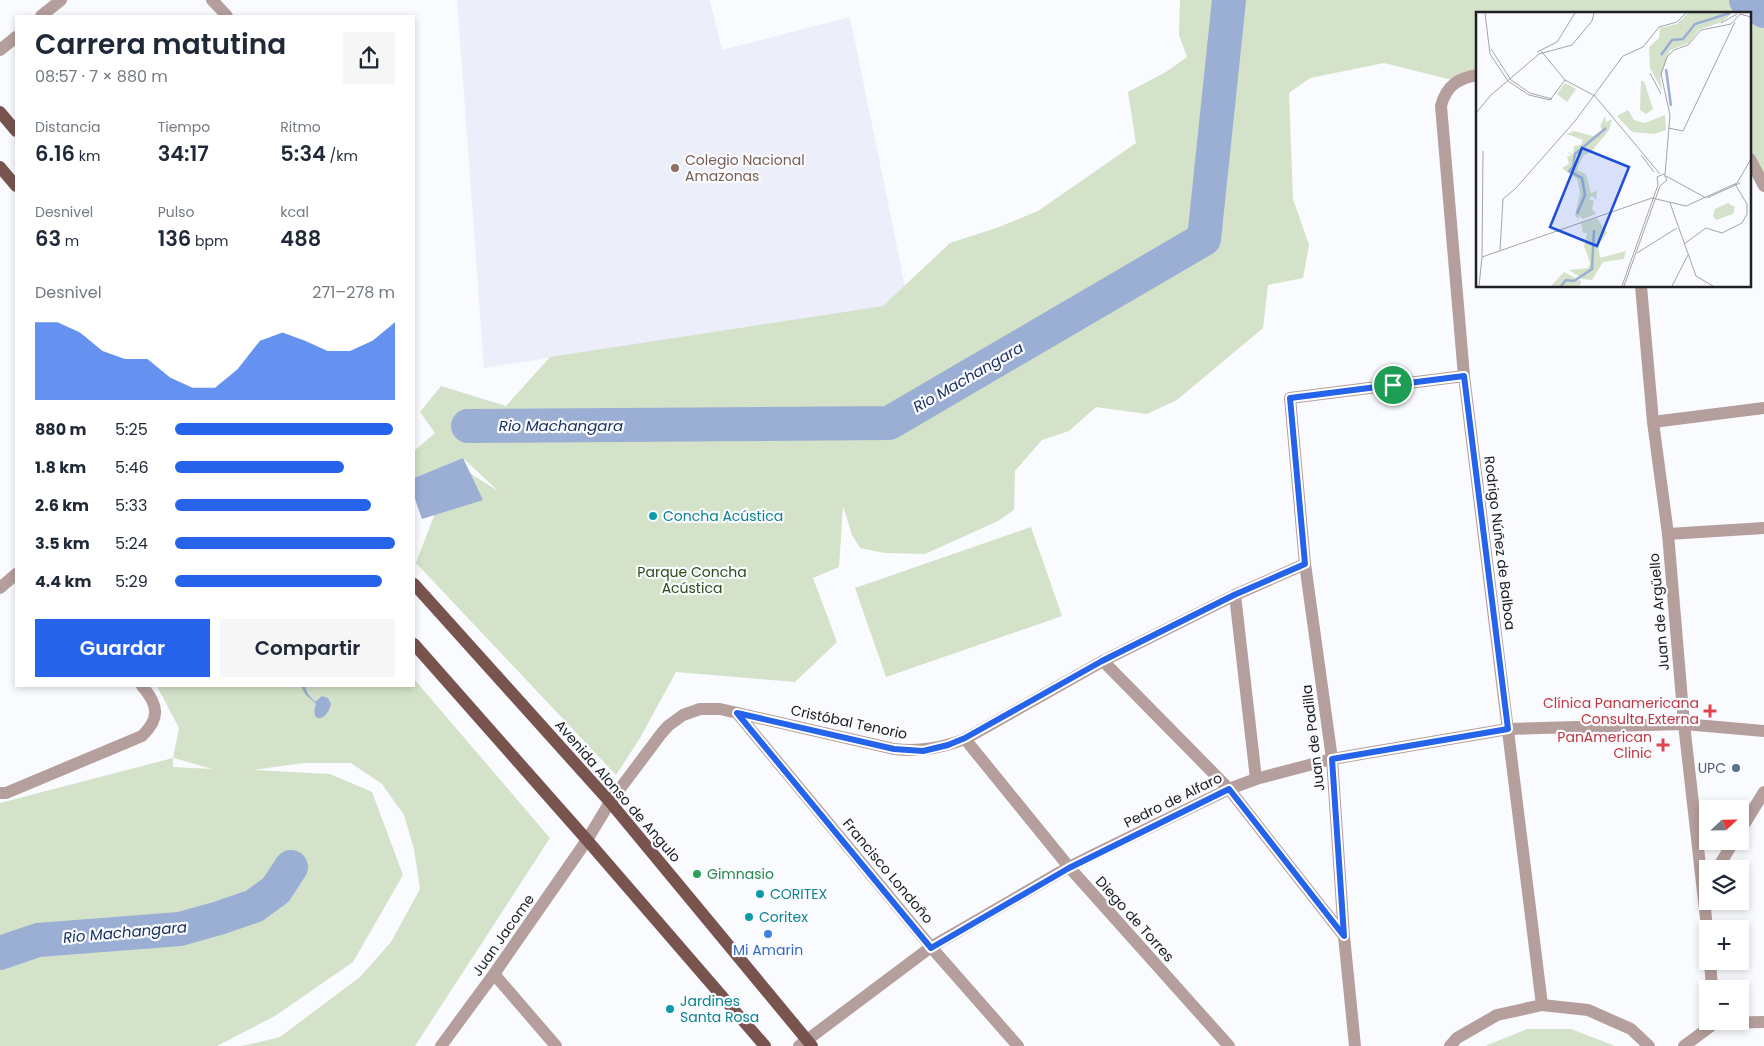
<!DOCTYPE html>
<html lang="es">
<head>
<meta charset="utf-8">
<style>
  :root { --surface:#fff; --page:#f6f6f7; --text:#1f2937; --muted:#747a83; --accent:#2563eb }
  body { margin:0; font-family:Poppins,sans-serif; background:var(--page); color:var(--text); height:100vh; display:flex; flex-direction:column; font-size:19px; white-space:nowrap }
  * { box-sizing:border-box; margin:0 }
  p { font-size:16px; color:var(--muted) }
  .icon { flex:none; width:28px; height:28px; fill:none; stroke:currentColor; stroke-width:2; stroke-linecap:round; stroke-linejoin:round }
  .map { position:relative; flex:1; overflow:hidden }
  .details { position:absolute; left:15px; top:15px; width:400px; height:672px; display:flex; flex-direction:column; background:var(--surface); border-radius:0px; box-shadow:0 2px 8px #0003 }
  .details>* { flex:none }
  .needle { width:32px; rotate:68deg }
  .buttons { position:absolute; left:1699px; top:800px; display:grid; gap:10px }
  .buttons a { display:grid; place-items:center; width:50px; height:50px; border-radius:0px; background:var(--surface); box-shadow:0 2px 8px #0003; font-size:25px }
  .pin { position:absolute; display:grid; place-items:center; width:42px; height:42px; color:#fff; margin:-21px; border:2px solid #fff; border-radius:50%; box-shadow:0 1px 5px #0007 }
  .round { display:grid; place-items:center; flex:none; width:52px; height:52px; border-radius:0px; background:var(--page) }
  .overview { display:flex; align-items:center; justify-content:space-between; height:85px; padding:0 20px }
  h1 { font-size:28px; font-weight:600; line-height:38px }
  .figures { display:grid; grid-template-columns:repeat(3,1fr); gap:8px; height:85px; padding:5px 20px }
  .figures div { display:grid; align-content:center }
  .figures b { font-size:21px; font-weight:600 }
  .figures small { font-size:14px; font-weight:400 }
  .figures p { font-size:14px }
  .chart { height:140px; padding:10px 20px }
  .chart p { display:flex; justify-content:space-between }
  .chart svg { width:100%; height:90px; margin-top:5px; fill:var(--accent); opacity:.7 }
  .cta { display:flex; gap:10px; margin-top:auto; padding:10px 20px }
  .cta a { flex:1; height:58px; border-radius:0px; background:var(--accent); color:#fff; font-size:20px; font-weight:600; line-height:58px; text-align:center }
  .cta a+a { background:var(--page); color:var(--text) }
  ul { padding:0 20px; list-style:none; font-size:16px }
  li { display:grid; grid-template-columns:80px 60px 1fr; align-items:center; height:38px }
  li i { height:12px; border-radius:6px; background:var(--accent) }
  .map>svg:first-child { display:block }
  .built { fill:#eceef9 }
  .green { fill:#d3e2c9; fill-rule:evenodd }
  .water { fill:#9baed4 }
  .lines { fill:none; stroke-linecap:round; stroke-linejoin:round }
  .river { stroke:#9baed4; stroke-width:34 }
  .street { stroke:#b59f9c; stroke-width:12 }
  .primary { stroke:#79544f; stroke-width:12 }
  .route-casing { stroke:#fff; stroke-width:10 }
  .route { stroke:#2563eb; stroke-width:6 }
  .education-dot { fill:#8d6e63; stroke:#fafbff; stroke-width:2 }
  .culture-dot { fill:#0f9aa8; stroke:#fafbff; stroke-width:2 }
  .health-dot { fill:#e0444e; stroke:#fafbff; stroke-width:2 }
  .service-dot { fill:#5c6f8a; stroke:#fafbff; stroke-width:2 }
  .leisure-dot { fill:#2e9e5b; stroke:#fafbff; stroke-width:2 }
  .shop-dot { fill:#3f7fe0; stroke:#fafbff; stroke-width:2 }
  .labels { text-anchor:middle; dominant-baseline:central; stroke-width:4.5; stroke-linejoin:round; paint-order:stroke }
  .education-label { font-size:14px; fill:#785e54; stroke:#fafbff; text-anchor:start }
  .culture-label { font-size:14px; fill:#0d838f; stroke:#fafbff; text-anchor:start }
  .street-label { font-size:14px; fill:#202124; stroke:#fafbff }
  .park-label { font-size:14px; fill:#2e4b13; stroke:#fafbff }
  .health-label { font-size:14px; fill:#be3a42; stroke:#fafbff; text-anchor:end }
  .service-label { font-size:14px; fill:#4e5e75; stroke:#fafbff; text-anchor:end }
  .leisure-label { font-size:14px; fill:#27864d; stroke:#fafbff; text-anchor:start }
  .shop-label { font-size:14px; fill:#366cbe; stroke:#fafbff }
  .water-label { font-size:15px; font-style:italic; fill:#1c3161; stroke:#fafbff }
  .inset-river { fill:none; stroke:#9baed4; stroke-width:2.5 }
  .inset-road { fill:none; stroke:#a3a4a7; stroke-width:1 }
  .view { fill:#1d4ed8; fill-opacity:0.15; stroke:#1d4ed8; stroke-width:2.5 }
  .inset-edge { fill:none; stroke:#202124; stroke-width:2.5 }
</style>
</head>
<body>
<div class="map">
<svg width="1764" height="1046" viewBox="0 0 1764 1046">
  <rect width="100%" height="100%" fill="#fafbff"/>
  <polygon class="built" points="457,0 710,0 722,50 850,17 905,286 883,306 484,368"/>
  <g class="green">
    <polygon points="1180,0 1764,0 1764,176 1750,159 1750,14 1478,14 1478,79 1448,79 1384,63 1310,78 1289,93 1293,199 1309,245 1303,278 1268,285 1263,328 1177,400 1147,414 1096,407 1069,431 1042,440 1015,471 1014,510 998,521 925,554 885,553 860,548 852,535 843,506 839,567 813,578 837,642 795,682 676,672 640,738 616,775 416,563 454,463 498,491 463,458 414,478 414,451 435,433 420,412 441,386 506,406 550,357 883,306 950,243 999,227 1038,211 1136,143 1128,92 1166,72 1187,57 1179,35"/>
    <polygon points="1031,527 1062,616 886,677 855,588"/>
    <path d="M414,679l136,159 -135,208h-173l38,-9 80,-60 31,-35 29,-53 -6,-40 -10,-34 -22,-31 -31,-21h-47l-51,7 77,4 42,18 31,83 -50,87 -78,54 -58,30h-217v-243l173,-45 6,-30 -22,-42h257zM173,758h1l38,11 -39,-2z"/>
    <polygon points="1527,1029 1571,1029 1615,1046 1485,1046"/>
  </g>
  <g class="water">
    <polygon points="463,458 483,500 422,519 414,496 414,478"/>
    <path d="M301,686h4l3,8 7,8 7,-6 6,2 3,6c-5,20 -22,18 -15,0l-11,-10z"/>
  </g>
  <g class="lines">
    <g class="river">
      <polyline points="1746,0 1764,11"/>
      <polyline points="468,426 889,423 1204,239 1229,0"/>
      <polyline points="0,953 38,940 180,929 219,918 254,906 276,890 291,867"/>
    </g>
    <g class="street">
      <polyline points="212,0 227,16"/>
      <polyline points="41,16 61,0"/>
      <polyline points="0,50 16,37"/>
      <path d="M1478,75c-20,3 -32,11 -37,31l23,270 78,629"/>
      <polyline points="1750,159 1764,186"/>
      <polyline points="1641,286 1653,422 1668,534 1684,724 1708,936"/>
      <polyline points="1653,422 1764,408"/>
      <polyline points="1668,534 1764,528"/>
      <polyline points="0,588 16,574"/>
      <polyline points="1235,595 1256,779"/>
      <polyline points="1103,661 1229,789 1344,936"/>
      <polyline points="737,713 931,947 1018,1046"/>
      <polyline points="965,739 1069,867 1229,1046"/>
      <path d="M0,793h6l136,-57c18,-17 17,-31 0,-50"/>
      <polyline points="1740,831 1764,792"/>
      <polyline points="1717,869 1734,841"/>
      <polyline points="1710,961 1712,989"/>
      <polyline points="494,974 556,1046"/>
      <path d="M441,1046l53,-72 93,-134 23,-38 51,-68 7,-8 15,-11 17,-6h20l174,40c26,3 47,-1 71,-10l138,-78 132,-66 70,-31"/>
      <polyline points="799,1046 931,947 1069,867 1101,851 1229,789 1256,779 1332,759 1508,729 1684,724 1764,731"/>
      <polyline points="1355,1046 1344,936 1332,759 1305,564 1290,398 1464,376"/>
      <polyline points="1450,1046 1457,1038 1497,1015 1542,1005 1588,1010 1631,1029 1649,1046"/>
      <polyline points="1684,1046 1715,1023 1764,1022"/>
    </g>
    <g class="primary">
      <polyline points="0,112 16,131"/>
      <polyline points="0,167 16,186"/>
      <polyline points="414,584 610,802 812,1046"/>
      <polyline points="414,644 587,840 765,1046"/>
    </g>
  </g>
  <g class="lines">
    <defs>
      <polygon id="route" points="1464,376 1508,729 1332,759 1344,936 1229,789 1069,868 931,948 737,713 894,749 923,751 948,745 965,738 1102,661 1234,595 1305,564 1290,398"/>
    </defs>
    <use href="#route" class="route-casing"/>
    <use href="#route" class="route"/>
  </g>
  <circle class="education-dot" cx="675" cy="168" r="5"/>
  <g class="culture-dot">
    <circle cx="653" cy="516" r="5"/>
    <circle cx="760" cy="894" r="5"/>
    <circle cx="749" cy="917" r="5"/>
    <circle cx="670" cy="1009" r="5"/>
  </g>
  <g class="health-dot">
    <path d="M1707.5 703.5h5v5h5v5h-5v5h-5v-5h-5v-5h5z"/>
    <path d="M1660.5 737.5h5v5h5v5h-5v5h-5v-5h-5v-5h5z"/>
  </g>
  <circle class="service-dot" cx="1736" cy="768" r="5"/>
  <circle class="leisure-dot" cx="697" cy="874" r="5"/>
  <circle class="shop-dot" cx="768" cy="934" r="5"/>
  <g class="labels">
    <g class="education-label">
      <text x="685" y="160">Colegio Nacional<tspan x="685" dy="16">Amazonas</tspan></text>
    </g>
    <g class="culture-label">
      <text x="663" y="516">Concha Acústica</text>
      <text x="770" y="894">CORITEX</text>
      <text x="759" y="917">Coritex</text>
      <text x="680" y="1001">Jardines<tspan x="680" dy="16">Santa Rosa</tspan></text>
    </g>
    <g class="street-label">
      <text transform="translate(1500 543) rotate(83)">Rodrigo Núñez de Balboa</text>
      <text transform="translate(1659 612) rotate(-95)">Juan de Argüello</text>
      <text transform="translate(849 722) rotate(12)">Cristóbal Tenorio</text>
      <text transform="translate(1313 738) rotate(-97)">Juan de Padilla</text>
      <text transform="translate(618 791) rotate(49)">Avenida Alonso de Angulo</text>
      <text transform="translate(1173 800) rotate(-26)">Pedro de Alfaro</text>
      <text transform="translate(888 871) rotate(50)">Francisco Londoño</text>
      <text transform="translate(1135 919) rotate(48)">Diego de Torres</text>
      <text transform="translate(503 935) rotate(-55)">Juan Jacome</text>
    </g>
    <g class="park-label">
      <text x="692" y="572">Parque Concha<tspan x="692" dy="16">Acústica</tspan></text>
    </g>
    <g class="health-label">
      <text x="1699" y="703">Clínica Panamericana<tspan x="1699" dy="16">Consulta Externa</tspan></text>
      <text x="1652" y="737">PanAmerican<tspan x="1652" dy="16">Clinic</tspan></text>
    </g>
    <g class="service-label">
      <text x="1726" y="768">UPC</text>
    </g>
    <g class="leisure-label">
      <text x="707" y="874">Gimnasio</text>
    </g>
    <g class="shop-label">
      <text x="768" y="950">Mi Amarin</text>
    </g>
    <g class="water-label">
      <text transform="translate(968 377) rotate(-30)">Rio Machangara</text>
      <text x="561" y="425">Rio Machangara</text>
      <text transform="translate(125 932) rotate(-5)">Rio Machangara</text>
    </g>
  </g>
  <g transform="translate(1476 12)">
    <rect width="275" height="275" fill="#fafbff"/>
    <path d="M212,1h44l-10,9 -22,7 -11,14 -19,7 -10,28 2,12 -12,-22 -1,-21 10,-9 1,-10 17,-4zM165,69h3l9,28 -7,5 -6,-4zM89,71l11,6 -9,13 -10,-8zM152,98l6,10 11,3 20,-8 1,15 -12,4 -22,-2 -15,-16zM129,104l1,6 6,-3 -3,11 -17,21 -9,5 -6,14 9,4 5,19 6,-2 -1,9 -4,-4 -3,3 5,2 -2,8 4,5 -13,5 -4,-3 -1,3 -3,-4 5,-22 -3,-14 -15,-11 7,-4 -2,-8h4l-4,-5 6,4 1,-9 7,-1 2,-5 -16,-6 7,-3 19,5 10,-5 -3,-5zM252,191l7,4 -2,7 -17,6 -3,-4 2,-7zM121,206l10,15 -9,12 2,13 26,-7 -2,8 -21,3 -11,18 -9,-1 -14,-9 19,-2 2,-5 -6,-17 3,-13h-4l-2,-10zM88,260l17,9 -1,5h-29z" fill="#d3e2c9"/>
    <path class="inset-river" d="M185,43l11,-15 11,-1 12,-15 35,-11M190,57l5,37M101,202l8,-19 -3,-17 -13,-7 4,-4 2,-13 31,-26M85,274l5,-6 8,1 18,-12 2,-39"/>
    <path class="inset-road" d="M9,1l5,41 18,27 21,14 21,5 15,-20M245,11l16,-9M15,37l20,31 19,13 22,6M65,39l24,29 30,16 65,78M61,40l20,-10 18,-29M174,61l11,21M0,101l15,-18 48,-41 33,-9 20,-24 2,-8M192,116l15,3 52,-109M165,143l13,17M189,163l5,-60 -9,-41 6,-17 7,-7 14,-5 13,-15 30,-6 9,-10 11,3M190,164l40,22M231,186l33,-15M194,191l26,73 17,10M208,232l22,-16 16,5 20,-10 5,-9v-10l-12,-20M24,238l3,-51 13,-11 59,-67 48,-65 20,-9 16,-20 18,-5 9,-9M161,241l40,-25M6,245l170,-59 34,8 51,-23 14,-24M3,274l3,-29 1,-106M146,274l36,-101 -1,-8 7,-3 3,6 -7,6 -36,100M196,274l16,-31"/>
    <path class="view" d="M106,136l47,19 -32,79 -47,-19z"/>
    <rect width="275" height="275" class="inset-edge"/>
  </g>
</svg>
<div class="buttons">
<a><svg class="needle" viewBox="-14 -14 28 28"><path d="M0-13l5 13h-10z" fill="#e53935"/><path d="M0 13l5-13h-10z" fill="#747a83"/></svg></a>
<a><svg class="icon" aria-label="layers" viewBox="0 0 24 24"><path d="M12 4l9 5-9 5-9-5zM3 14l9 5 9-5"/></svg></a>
<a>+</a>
<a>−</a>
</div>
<div class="pin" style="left:1393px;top:385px;background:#1e9e55"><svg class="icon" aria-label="arrive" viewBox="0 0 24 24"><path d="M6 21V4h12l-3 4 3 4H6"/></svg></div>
<section class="details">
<div class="overview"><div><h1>Carrera matutina</h1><p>08:57 · 7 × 880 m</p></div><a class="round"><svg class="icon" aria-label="share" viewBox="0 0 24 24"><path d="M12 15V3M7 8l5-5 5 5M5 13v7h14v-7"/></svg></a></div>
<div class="figures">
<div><p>Distancia</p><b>6.16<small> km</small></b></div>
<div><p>Tiempo</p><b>34:17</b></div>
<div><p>Ritmo</p><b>5:34<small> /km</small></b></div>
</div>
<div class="figures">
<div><p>Desnivel</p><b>63<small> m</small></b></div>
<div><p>Pulso</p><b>136<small> bpm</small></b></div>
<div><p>kcal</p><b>488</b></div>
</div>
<div class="chart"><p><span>Desnivel</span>271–278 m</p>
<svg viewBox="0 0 160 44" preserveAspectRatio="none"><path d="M0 44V6L10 6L20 11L30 20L40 24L50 24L60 33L70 38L80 38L90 29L100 15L110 11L120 15L130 20L140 20L150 15L160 6V44z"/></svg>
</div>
<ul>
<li><b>880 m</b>5:25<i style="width:99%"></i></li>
<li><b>1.8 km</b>5:46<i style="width:77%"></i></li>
<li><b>2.6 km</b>5:33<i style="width:89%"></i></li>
<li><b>3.5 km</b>5:24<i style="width:100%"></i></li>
<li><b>4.4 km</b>5:29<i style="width:94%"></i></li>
</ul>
<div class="cta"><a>Guardar</a><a>Compartir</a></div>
</section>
</div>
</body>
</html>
